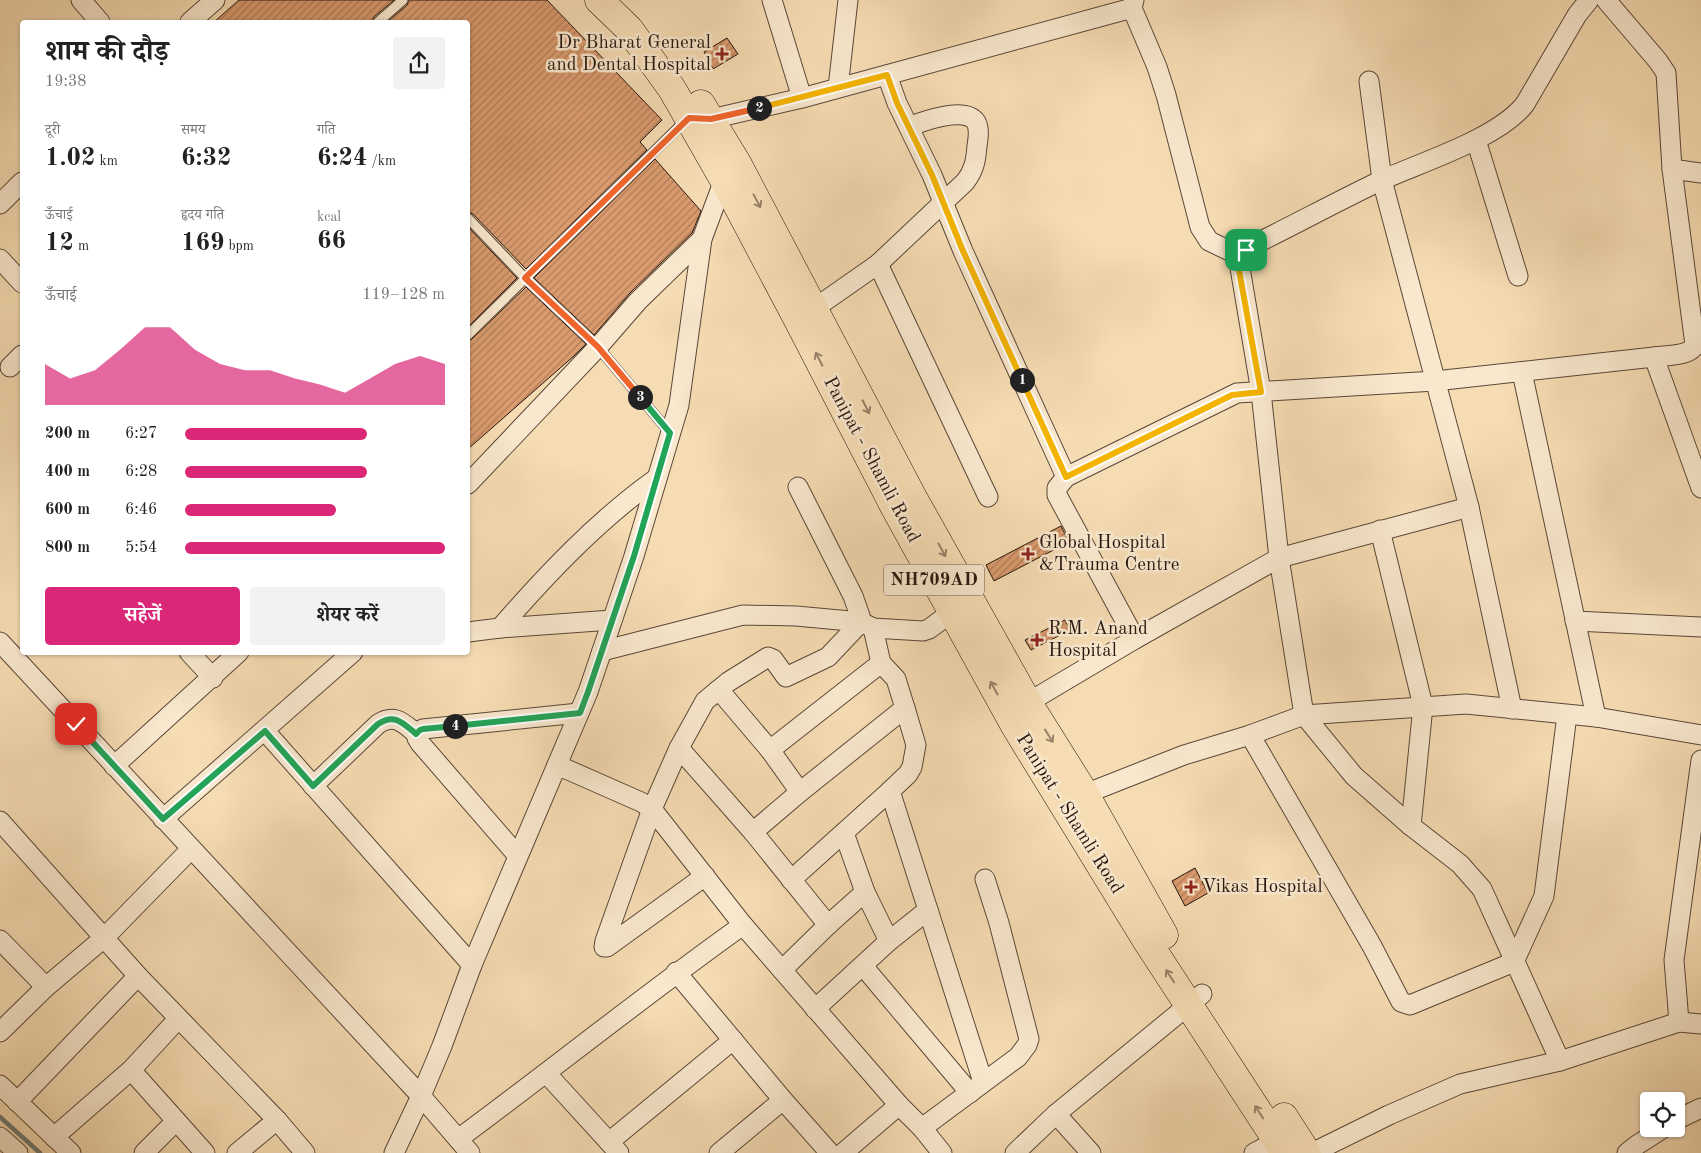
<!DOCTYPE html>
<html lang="hi">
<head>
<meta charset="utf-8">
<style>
  :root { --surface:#fff; --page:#f2f2f2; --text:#222; --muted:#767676; --accent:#db2777 }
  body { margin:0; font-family:"Old Standard TT","Noto Serif Devanagari",serif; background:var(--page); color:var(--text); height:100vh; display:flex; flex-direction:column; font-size:19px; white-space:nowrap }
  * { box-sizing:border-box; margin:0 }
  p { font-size:16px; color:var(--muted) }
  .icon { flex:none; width:28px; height:28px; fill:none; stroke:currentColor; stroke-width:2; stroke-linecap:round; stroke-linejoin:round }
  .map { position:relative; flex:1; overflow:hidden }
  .drawer { position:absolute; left:20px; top:20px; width:450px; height:635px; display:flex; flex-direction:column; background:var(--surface); border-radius:5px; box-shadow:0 1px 4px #0004 }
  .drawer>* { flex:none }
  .buttons { position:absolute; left:1640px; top:1092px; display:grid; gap:10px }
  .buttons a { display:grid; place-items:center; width:45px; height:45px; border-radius:5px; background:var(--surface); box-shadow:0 1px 4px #0004; font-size:25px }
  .pin { position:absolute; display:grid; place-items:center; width:42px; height:42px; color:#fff; margin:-21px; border-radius:10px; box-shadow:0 2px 8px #0006 }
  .km { position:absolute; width:25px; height:25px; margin:-12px; border-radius:50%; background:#222; color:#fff; font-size:14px; line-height:25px; text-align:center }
  .round { display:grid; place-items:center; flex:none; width:52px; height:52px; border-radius:5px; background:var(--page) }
  .summary { display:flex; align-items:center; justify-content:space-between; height:85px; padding:0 25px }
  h1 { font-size:28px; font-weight:700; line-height:38px }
  .metrics { display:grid; grid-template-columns:repeat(3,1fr); gap:8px; height:85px; padding:5px 25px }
  .metrics div { display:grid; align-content:center }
  .metrics b { font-size:25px; font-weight:700 }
  .metrics small { font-size:14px; font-weight:400 }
  .metrics p { font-size:14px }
  .chart { height:140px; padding:10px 25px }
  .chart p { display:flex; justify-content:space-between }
  .chart svg { width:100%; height:90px; margin-top:5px; fill:var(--accent); opacity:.7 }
  .cta { display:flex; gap:10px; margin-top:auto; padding:10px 25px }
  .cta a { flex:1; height:58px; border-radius:5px; background:var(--accent); color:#fff; font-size:20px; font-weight:700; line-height:58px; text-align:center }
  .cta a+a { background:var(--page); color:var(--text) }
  ul { padding:0 25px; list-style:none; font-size:16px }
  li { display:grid; grid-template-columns:80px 60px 1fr; align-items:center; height:38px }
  li i { height:12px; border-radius:6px; background:var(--accent) }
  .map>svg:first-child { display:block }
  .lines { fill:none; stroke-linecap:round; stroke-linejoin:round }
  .stream { stroke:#6d7870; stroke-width:4.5 }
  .building { fill:url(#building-hatch); stroke:#26150e }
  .lane-casing { stroke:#5a4737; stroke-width:11 }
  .street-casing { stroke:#5a4737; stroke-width:21 }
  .highway-casing { stroke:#26150e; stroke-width:29 }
  .lane { stroke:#f9e8ce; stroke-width:9 }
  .street { stroke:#f9e8ce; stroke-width:19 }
  .highway { stroke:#f6dcb3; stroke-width:28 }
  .oneway { stroke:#988269 }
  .split-1-casing { stroke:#fff; stroke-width:10 }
  .split-2-casing { stroke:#fff; stroke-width:10 }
  .split-3-casing { stroke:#fff; stroke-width:10 }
  .split-4-casing { stroke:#fff; stroke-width:10 }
  .split-5-casing { stroke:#fff; stroke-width:10 }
  .split-1 { stroke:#f5b400; stroke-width:6 }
  .split-2 { stroke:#f5b400; stroke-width:6 }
  .split-3 { stroke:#f0652b; stroke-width:6 }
  .split-4 { stroke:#22a559; stroke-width:6 }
  .split-5 { stroke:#22a559; stroke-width:6 }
  .poi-dot { fill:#8f2418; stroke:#f9e8ce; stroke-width:2 }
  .labels { text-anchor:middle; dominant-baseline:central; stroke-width:5; stroke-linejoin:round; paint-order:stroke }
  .shield { fill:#f9e8ce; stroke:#655448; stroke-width:1 }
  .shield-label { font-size:18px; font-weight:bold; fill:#26150e }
  .poi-label { font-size:19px; fill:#26150e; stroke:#f9e8ce; text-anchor:start }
  .street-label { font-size:19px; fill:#26150e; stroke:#f9e8ce }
</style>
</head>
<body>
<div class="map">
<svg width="1701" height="1153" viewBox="0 0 1701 1153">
  <defs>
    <pattern id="building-hatch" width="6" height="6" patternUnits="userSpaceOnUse" patternTransform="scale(1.25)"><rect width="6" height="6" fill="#da9b6e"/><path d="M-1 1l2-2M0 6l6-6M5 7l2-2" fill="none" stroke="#b17d59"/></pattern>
  </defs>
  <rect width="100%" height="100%" fill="#f6dcb3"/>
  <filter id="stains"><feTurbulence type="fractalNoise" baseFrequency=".004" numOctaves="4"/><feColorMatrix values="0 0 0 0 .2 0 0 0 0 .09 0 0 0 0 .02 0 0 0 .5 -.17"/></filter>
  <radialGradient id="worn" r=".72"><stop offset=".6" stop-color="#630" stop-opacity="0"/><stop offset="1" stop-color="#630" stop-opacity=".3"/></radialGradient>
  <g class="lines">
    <polyline class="stream" points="0,1117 40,1153"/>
  </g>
  <g class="building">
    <polygon points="239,0 394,0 374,17 372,22 214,22"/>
    <polygon points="409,0 547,0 662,120 640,142 647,150 526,269 473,214 468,212 468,22 387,22 407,5"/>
    <polygon points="727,38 738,54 713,69 704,52"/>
    <polygon points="655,159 701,211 692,233 630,293 594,335 534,278"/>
    <polygon points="468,227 517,278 468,327"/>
    <polygon points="526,287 586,344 575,355 468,449 468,341 472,339"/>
    <polygon points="1061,526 1069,542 994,581 986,565"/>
    <polygon points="1065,620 1070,630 1031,650 1025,640"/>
    <polygon points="1195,868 1208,893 1185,906 1172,881"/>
  </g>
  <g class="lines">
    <defs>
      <g id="lane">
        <polyline points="378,22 403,0"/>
        <polyline points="468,218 525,278 598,347 670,433"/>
        <polyline points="468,335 686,120"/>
      </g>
      <g id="street">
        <polyline points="81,0 100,22"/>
        <polyline points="772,0 802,98"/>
        <polyline points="1134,0 1132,8 1157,67 1166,95 1200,227 1209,241 1240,256"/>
        <polyline points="1606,0 1658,61 1666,73 1672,169 1701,173"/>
        <polyline points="190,22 215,0"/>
        <polyline points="887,75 897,103 932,175 963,251 1066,477"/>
        <polyline points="1369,81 1382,180 1469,507 1512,709"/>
        <polyline points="838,88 848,0"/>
        <polyline points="711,119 802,98 1132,8"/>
        <polyline points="1476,140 1518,276"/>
        <polyline points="0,204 22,182"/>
        <polyline points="0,259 22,283"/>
        <polyline points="878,264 988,497"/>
        <path d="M805,315l73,-51 87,-82c9,-11 11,-22 12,-36 1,-7 3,-17 -1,-24 -11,-16 -53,-1 -67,5"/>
        <path d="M1654,357c12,-2 35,0 41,-12l-23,-176"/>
        <polyline points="10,367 22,355"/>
        <polyline points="1522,372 1596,717"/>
        <polyline points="468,484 598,347 638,301 702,239"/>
        <polyline points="1380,530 1423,706 1411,826"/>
        <polyline points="1575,621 1701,627"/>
        <path d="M500,628c47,-54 98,-108 157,-150"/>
        <polyline points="468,632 500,628 612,620"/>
        <polyline points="1135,639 1057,495 1057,488 1066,477 1237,393 1435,381 1654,357 1701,488"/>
        <polyline points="0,642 421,1096 470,1153"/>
        <polyline points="602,651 743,615 796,616 861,622 873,628 923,631 929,629 952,612"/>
        <polyline points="189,652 213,678"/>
        <polyline points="717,691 725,697 770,750 800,792"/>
        <polyline points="1017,709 1135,639 1279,558 1469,507"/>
        <polyline points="265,731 472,965"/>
        <polyline points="1250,735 1372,946 1401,1002 1410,1005 1514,962 1544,896 1567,715"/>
        <polyline points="679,748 753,832 828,925"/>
        <polyline points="770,750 881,663"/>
        <polyline points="557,765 641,802 652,809 743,925 899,1105 922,1128 942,1153"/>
        <polyline points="114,766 239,652"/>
        <path d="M313,786l65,-62c17,-11 25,-1 39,10"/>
        <polyline points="890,791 908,774 912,767 916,745 905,708"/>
        <polyline points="1085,794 1184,755 1250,735 1304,715 1466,704 1596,717 1701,735"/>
        <polyline points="163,819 353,652"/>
        <polyline points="0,821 138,976 277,1120 305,1153"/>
        <polyline points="753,832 800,792 905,708 896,679 881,663 873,628"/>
        <polyline points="844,833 865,892 889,941"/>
        <polyline points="518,856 420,743 417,738 417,732 423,729 579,713"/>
        <polyline points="705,876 607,947 604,947 605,941 652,809 679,748 705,701 728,682 768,657 773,659 786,677 828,657 861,622 860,616 853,596 798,487"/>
        <polyline points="791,880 890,791 983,1082"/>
        <polyline points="0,940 46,987"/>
        <polyline points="863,966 970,1093"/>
        <polyline points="782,970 828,925 865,892"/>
        <polyline points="676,972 783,1100 830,1153"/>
        <polyline points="815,1009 889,941 928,910"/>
        <polyline points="1679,1022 1674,960 1701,760"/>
        <polyline points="0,1032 46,987 105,937 191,849"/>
        <path d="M1560,1061l-78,-172 -22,-25 -49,-38 -57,-50 -50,-61 -25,-157 -18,-166 -22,-130 1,-6 13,-11c43,-21 85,-44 129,-65 40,-18 117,-42 143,-76l52,-89 12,-15"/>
        <polyline points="131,1070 205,1153"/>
        <polyline points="547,1074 619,1153"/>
        <polyline points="0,1085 71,1153"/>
        <polyline points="17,1102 138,976"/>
        <polyline points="1056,1114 1091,1153"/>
        <polyline points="1676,1120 1701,1108"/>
        <polyline points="922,1128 1018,1057 1027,1045 1029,1039 999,923 985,879"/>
        <polyline points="0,1137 18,1153"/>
        <polyline points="54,1137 131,1070 178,1019"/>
        <path d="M458,1139c95,-70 188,-145 285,-214"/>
        <polyline points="609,1142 733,1040"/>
        <polyline points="144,1153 176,1121"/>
        <polyline points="237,1153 277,1120"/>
        <polyline points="394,1153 421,1096 442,1046 472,965 588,692 634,556 679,405 702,239 724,180 728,175"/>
        <polyline points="719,1153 783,1100"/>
        <polyline points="843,1153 899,1105"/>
        <polyline points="1015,1153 1056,1114 1202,994"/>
        <polyline points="1254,1153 1286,1136"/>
        <polyline points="1312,1153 1389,1115 1460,1084 1560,1061 1679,1022 1701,1024"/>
        <polyline points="1627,1153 1637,1145 1662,1129"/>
      </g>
      <g id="highway">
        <polyline points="599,0 629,29 672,89 724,180 798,320 894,506 1015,726 1145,938 1285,1153"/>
        <polyline points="701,104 737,163 912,496 1028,703 1085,794 1164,935"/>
        <polyline points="1284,1117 1307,1153"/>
      </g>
    </defs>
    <use href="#lane" class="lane-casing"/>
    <use href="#street" class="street-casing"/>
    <use href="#highway" class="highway-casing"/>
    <use href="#lane" class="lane"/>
    <use href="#street" class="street"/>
    <use href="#highway" class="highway"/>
  </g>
  <defs><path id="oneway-shaft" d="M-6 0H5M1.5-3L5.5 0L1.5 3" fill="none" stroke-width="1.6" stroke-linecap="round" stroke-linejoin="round" transform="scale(1.25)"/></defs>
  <g class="oneway">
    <use href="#oneway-shaft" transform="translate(757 201) rotate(62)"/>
    <use href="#oneway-shaft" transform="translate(819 359) rotate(-117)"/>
    <use href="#oneway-shaft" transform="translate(866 407) rotate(63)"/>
    <use href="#oneway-shaft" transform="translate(942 550) rotate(61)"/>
    <use href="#oneway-shaft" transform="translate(994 688) rotate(-119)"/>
    <use href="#oneway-shaft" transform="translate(1049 736) rotate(58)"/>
    <use href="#oneway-shaft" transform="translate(1170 976) rotate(-123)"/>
    <use href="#oneway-shaft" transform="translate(1259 1112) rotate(-123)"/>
  </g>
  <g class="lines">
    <defs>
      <polyline id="split-1" points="1022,380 1066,477 1232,395 1261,392 1239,270 1240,256 1246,250"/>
      <polyline id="split-2" points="759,108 887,75 897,103 932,175 963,251 1022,380"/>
      <polyline id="split-3" points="640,397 598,347 525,278 689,118 711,119 759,108"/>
      <polyline id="split-4" points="455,726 580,713 588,692 634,556 670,433 640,397"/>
      <path id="split-5" d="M76,724l87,95 102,-88 48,55 65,-62c17,-11 25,-1 38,10l4,-4 3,-1 32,-3"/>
    </defs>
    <use href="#split-1" class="split-1-casing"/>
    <use href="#split-2" class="split-2-casing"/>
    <use href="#split-3" class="split-3-casing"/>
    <use href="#split-4" class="split-4-casing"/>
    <use href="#split-5" class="split-5-casing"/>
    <use href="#split-1" class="split-1"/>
    <use href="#split-2" class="split-2"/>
    <use href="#split-3" class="split-3"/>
    <use href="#split-4" class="split-4"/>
    <use href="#split-5" class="split-5"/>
  </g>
  <g class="poi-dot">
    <path d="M719.5 46.5h5v5h5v5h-5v5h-5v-5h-5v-5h5z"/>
    <path d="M1025.5 546.5h5v5h5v5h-5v5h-5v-5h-5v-5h5z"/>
    <path d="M1034.5 632.5h5v5h5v5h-5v5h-5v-5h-5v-5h5z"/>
    <path d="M1188.5 879.5h5v5h5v5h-5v5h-5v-5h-5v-5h5z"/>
  </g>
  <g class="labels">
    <rect class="shield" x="884" y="564.5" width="100" height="31" rx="4"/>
    <g class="shield-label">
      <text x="934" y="580">NH709AD</text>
    </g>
    <g class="poi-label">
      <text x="711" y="43" text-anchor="end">Dr Bharat General<tspan x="711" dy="22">and Dental Hospital</tspan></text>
      <text x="1039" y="543">Global Hospital<tspan x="1039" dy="22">&amp;Trauma Centre</tspan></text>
      <text x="1048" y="629">R.M. Anand<tspan x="1048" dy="22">Hospital</tspan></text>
      <text x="1202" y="887">Vikas Hospital</text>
    </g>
    <g class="street-label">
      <text transform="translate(871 460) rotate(62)">Panipat - Shamli Road</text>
      <text transform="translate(1069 814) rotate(58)">Panipat - Shamli Road</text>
    </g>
  </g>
  <rect width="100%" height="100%" filter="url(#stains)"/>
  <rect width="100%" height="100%" fill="url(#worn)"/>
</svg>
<div class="buttons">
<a><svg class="icon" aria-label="locate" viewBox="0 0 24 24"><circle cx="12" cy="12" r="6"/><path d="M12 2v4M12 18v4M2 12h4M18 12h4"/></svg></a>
</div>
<div class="pin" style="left:1246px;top:250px;background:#1e9e55"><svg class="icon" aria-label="arrive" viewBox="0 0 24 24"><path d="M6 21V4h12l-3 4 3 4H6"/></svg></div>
<div class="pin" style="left:76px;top:724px;background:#d93025"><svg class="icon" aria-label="check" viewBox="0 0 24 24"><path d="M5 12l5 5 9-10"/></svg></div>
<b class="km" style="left:1022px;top:380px">1</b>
<b class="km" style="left:759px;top:108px">2</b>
<b class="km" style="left:640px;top:397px">3</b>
<b class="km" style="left:455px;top:726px">4</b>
<section class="drawer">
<div class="summary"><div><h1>शाम की दौड़</h1><p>19:38</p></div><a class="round"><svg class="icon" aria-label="share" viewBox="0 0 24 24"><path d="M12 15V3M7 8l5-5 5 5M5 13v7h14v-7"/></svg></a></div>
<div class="metrics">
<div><p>दूरी</p><b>1.02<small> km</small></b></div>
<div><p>समय</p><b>6:32</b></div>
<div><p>गति</p><b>6:24<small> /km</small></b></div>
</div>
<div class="metrics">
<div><p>ऊँचाई</p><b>12<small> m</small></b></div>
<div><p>हृदय गति</p><b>169<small> bpm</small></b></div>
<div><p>kcal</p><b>66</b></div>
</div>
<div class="chart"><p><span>ऊँचाई</span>119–128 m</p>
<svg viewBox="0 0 160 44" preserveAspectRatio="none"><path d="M0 44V24L10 31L20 27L30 17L40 6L50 6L60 17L70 24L80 27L90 27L100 31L110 34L120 38L130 31L140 24L150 20L160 24V44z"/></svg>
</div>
<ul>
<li><b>200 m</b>6:27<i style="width:70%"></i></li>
<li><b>400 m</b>6:28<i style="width:70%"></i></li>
<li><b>600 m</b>6:46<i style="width:58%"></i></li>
<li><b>800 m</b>5:54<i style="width:100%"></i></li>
</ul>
<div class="cta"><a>सहेजें</a><a>शेयर करें</a></div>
</section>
</div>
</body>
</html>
